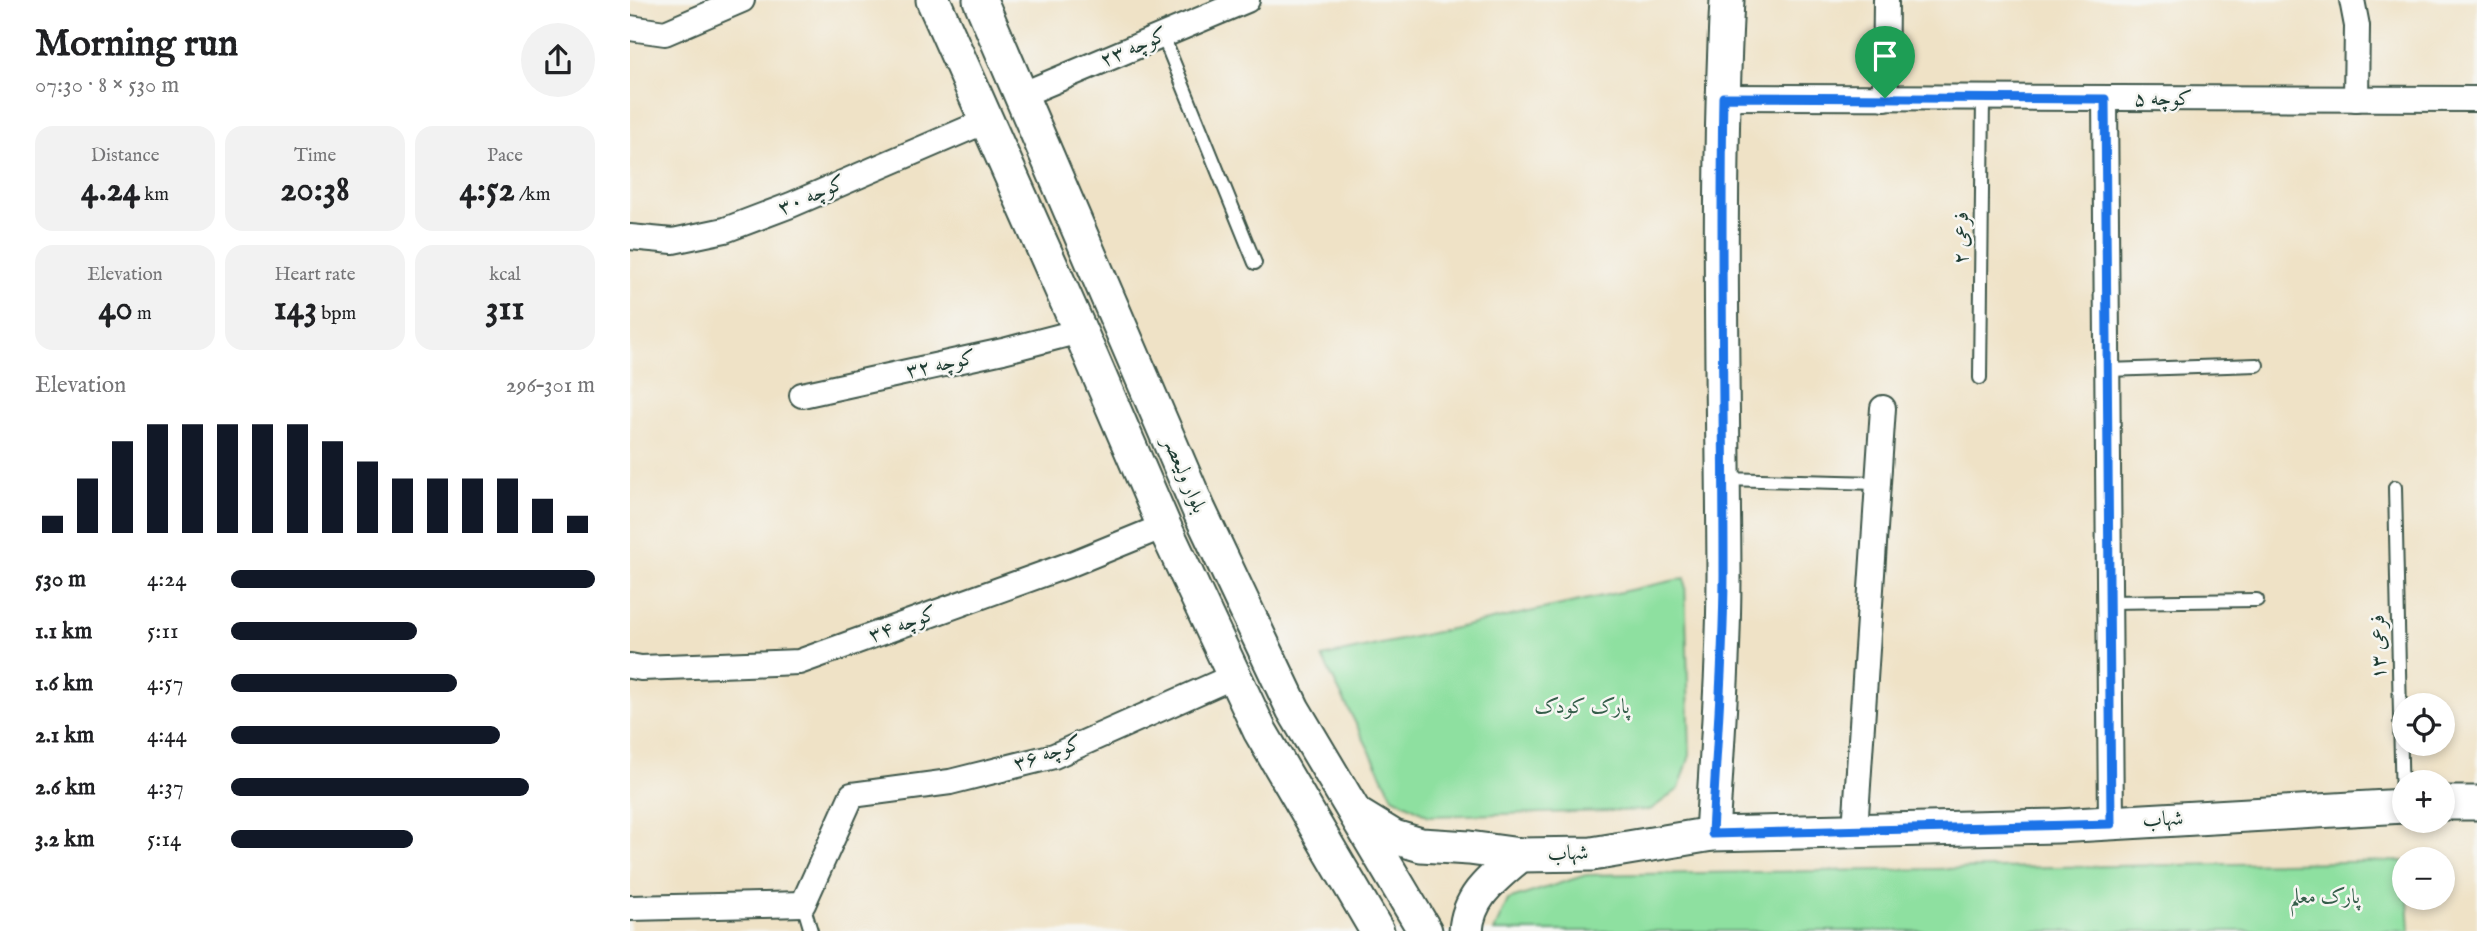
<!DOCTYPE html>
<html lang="en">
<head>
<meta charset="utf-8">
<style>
  :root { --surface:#fff; --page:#f2f2f2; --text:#202124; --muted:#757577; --accent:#111827 }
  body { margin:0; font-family:"IM FELL English",Amiri,serif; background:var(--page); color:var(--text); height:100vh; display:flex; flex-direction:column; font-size:26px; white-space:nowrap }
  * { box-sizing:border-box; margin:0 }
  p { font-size:23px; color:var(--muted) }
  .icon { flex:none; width:38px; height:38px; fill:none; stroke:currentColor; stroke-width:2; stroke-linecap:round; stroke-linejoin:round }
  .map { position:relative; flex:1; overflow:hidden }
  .sheet { display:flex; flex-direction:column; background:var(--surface); width:630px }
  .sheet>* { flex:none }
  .tools { position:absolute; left:1762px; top:693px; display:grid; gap:14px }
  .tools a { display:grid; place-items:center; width:63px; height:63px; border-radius:50%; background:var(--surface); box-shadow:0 4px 10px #0003; font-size:35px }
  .pin { position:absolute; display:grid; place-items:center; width:60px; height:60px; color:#fff; margin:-72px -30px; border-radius:50% 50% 50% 0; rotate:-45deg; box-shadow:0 0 7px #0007 }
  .pin .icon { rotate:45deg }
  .round { display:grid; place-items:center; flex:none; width:74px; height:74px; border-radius:37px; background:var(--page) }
  .headline { display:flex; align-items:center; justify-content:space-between; height:119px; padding:0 35px }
  h1 { font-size:38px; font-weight:700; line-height:52px }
  .metrics { display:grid; grid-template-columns:repeat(3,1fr); gap:10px; height:119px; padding:7px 35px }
  .metrics div { display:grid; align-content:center; border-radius:18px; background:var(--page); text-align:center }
  .metrics b { font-size:35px; font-weight:700 }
  .metrics small { font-size:19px; font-weight:400 }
  .metrics p { font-size:19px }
  .chart { height:196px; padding:14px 35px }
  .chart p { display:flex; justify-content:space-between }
  .chart svg { width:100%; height:126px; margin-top:7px; stroke:var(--accent); stroke-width:6 }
  ul { padding:0 35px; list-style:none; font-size:23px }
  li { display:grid; grid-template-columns:112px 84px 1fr; align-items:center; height:52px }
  li i { height:18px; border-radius:9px; background:var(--accent) }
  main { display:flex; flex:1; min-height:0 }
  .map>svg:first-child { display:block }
  .green { fill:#8ee0a0; stroke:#568e6a; stroke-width:2 }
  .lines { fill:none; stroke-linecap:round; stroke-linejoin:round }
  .lane-casing { stroke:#3e564a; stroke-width:16 }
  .street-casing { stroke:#3e564a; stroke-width:28 }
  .secondary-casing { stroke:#3e564a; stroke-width:37 }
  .lane { stroke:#fff; stroke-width:12 }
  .street { stroke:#fff; stroke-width:24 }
  .secondary { stroke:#fff; stroke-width:33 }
  .route-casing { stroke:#fff; stroke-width:14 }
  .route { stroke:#1a73e8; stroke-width:9 }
  .labels { text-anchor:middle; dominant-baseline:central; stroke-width:5; stroke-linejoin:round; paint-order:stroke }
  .street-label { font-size:21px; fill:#1f3d34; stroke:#f6f6f2 }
  .park-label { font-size:21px; fill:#355e4a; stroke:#f6f6f2 }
</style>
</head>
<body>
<main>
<section class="sheet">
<div class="headline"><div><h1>Morning run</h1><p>07:30 · 8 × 530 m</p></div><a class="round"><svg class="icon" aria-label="share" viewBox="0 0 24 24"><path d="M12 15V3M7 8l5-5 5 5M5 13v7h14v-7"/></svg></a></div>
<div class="metrics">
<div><p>Distance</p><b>4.24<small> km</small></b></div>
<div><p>Time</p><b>20:38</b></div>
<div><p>Pace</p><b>4:52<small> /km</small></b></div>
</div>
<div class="metrics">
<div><p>Elevation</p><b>40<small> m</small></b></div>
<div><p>Heart rate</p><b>143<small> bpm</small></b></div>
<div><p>kcal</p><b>311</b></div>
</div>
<div class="chart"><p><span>Elevation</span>296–301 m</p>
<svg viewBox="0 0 160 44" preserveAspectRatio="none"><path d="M5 44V38M15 44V25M25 44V12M35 44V6M45 44V6M55 44V6M65 44V6M75 44V6M85 44V12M95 44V19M105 44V25M115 44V25M125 44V25M135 44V25M145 44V32M155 44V38"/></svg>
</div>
<ul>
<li><b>530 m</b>4:24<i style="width:100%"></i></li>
<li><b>1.1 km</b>5:11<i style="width:51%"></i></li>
<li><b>1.6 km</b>4:57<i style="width:62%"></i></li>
<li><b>2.1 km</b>4:44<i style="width:74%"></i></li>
<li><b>2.6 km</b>4:37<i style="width:82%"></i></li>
<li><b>3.2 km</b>5:14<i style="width:50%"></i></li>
</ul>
</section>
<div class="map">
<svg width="1847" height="931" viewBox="0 0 1847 931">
  <rect width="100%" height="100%" fill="#f6f6f2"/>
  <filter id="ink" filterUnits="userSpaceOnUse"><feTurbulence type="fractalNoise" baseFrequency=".0143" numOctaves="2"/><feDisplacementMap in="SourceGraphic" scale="14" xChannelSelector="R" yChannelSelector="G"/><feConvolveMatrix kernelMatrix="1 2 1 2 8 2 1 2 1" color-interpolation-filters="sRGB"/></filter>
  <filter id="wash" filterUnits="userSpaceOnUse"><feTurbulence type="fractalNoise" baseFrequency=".00686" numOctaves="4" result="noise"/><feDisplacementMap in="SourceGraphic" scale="28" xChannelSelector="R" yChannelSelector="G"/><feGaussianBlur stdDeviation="1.57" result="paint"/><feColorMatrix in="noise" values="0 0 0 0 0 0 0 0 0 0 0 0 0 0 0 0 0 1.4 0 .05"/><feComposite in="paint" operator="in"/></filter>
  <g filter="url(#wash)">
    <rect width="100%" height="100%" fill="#efe2c6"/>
    <g class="green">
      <polygon points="1055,578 1060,755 1049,789 1020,810 799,816 763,797 692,657"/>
      <polygon points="1774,861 1774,898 1778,898 1780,931 864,931 878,900 956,875"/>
    </g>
  </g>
  <g filter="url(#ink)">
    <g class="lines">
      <defs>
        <g id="lane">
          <polyline points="533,36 625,263"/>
          <polyline points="1477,370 1627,365"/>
          <polyline points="1350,378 1353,98"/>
          <polyline points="1094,479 1248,483"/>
          <polyline points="1765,487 1772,806"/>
          <polyline points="1479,602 1627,600"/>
          <polyline points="173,904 181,931"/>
        </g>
        <g id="street">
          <polyline points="1722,0 1727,26 1726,99"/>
          <polyline points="0,28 35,33 112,0"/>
          <polyline points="391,95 617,0"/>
          <polyline points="1093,97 1847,99"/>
          <polyline points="1255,98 1256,0"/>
          <polyline points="1475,99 1481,823"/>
          <polyline points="0,237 43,241 95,230 161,205 356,121"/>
          <polyline points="172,395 373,351 450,331"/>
          <polyline points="0,666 11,668 169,662 441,564 534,526"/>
          <polyline points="1225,830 1253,408"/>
          <polyline points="0,908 173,904 222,795 320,782 424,756 604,676"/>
        </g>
        <g id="secondary">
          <polyline points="303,0 450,331 534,526 630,731 747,931"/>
          <polyline points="350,0 569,510 663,709 795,931"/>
          <polyline points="1813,803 1847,803"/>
          <polyline points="728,815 764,837 791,845 839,848 890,855 962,854 1082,834 1427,826 1774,806"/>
          <path d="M1082,834c5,-86 12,-174 12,-260 -1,-191 -7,-383 3,-574"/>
          <path d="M836,931c2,-36 29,-54 54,-76"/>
        </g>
      </defs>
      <use href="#lane" class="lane-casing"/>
      <use href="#street" class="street-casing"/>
      <use href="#secondary" class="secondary-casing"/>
      <use href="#lane" class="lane"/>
      <use href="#street" class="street"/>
      <use href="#secondary" class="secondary"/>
    </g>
  </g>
  <g class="lines" filter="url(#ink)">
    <defs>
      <path id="route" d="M1093,97l382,2 6,725 -399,10c4,-86 12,-173 12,-260 0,-159 -4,-318 -1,-477z"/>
    </defs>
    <use href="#route" class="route-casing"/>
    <use href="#route" class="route"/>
  </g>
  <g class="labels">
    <g class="street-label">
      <text transform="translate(504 48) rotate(-23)">کوچه ۲۳</text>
      <text x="1533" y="99">کوچه ۵</text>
      <text transform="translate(182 196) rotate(-23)">کوچه ۳۰</text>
      <text transform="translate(1332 238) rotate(-89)">فرعی ۲</text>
      <text transform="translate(311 365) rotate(-12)">کوچه ۳۲</text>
      <text transform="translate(554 475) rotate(67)">بلوار ولیعصر</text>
      <text transform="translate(273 625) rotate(-20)">کوچه ۳۴</text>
      <text transform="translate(1749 647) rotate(-91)">فرعی ۱۳</text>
      <text transform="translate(418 754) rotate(-19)">۳۶ کوچه</text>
      <text transform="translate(1533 820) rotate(-3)">شهاب</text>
      <text transform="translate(938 854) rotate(-2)">شهاب</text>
    </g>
    <g class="park-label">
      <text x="952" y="707">پارک کودک</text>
      <text x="1695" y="897">پارک معلم</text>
    </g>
  </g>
</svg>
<div class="tools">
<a><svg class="icon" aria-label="locate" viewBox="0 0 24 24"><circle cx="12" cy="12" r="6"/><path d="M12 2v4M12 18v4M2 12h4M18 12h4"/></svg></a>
<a>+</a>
<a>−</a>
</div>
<div class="pin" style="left:1255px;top:98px;background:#1e9e55"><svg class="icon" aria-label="arrive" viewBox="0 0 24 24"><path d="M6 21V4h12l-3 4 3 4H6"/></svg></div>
</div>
</main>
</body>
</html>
